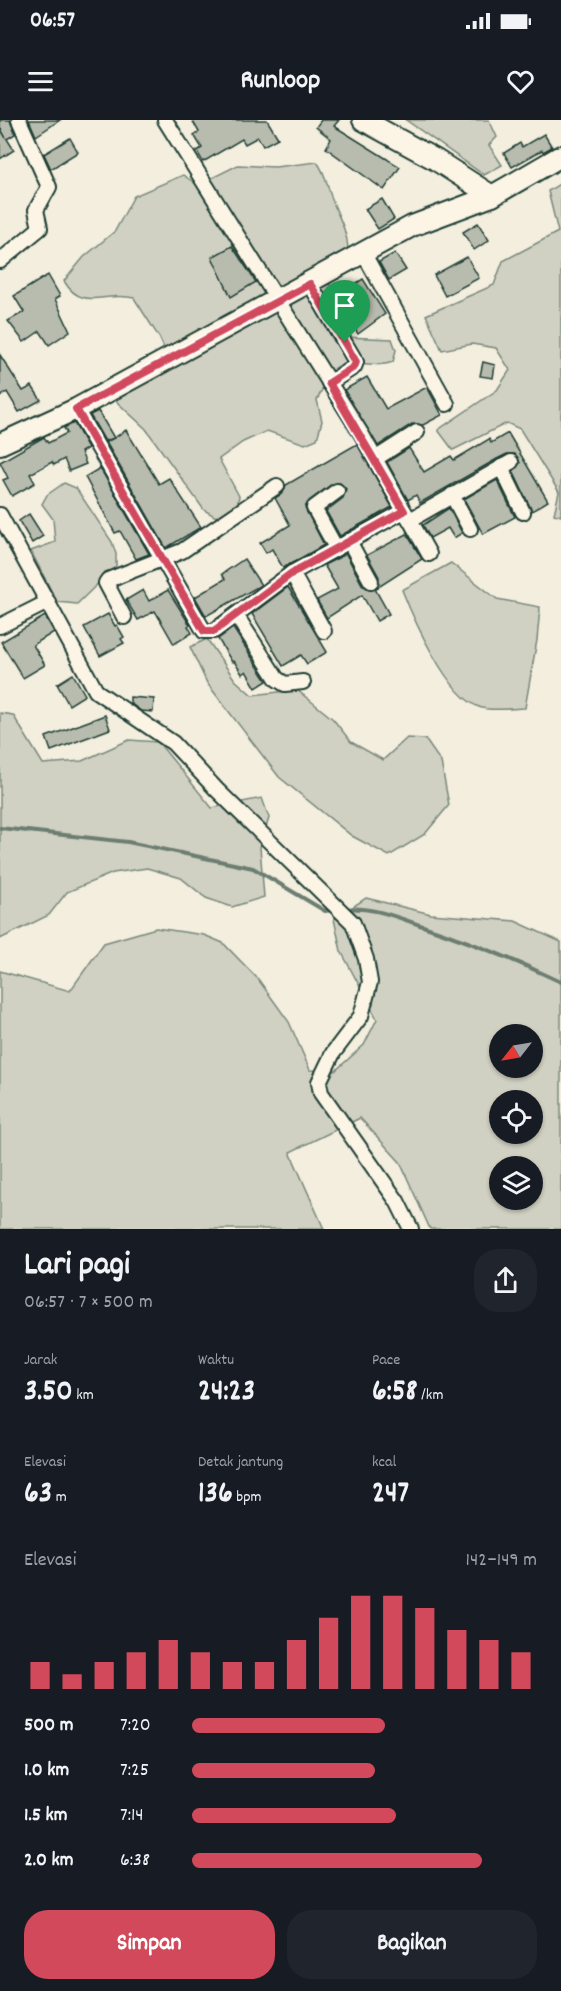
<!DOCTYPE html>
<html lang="id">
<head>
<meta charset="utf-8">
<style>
  :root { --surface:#171b24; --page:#20242c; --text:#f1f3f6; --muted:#9ea1a6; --accent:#d1495b }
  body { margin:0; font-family:Dekko,sans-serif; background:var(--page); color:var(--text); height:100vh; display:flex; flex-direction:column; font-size:22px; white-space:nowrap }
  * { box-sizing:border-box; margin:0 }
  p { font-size:20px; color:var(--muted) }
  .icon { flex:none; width:33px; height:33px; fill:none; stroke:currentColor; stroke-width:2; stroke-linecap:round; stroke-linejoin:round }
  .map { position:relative; height:1109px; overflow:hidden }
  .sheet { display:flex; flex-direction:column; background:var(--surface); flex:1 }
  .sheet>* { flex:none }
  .needle { width:39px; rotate:239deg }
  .controls { position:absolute; left:489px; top:904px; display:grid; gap:12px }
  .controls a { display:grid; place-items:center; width:54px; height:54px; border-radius:50%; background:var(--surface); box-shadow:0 2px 4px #0004; font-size:30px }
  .pin { position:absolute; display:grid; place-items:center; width:51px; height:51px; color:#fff; margin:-62px -26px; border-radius:50% 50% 50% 0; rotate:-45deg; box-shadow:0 0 6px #0007 }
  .pin .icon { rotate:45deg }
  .round { display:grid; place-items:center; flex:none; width:63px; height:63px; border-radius:24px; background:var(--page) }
  .overview { display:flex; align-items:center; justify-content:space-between; height:102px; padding:0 24px }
  h1 { font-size:33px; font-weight:800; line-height:45px }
  .figures { display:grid; grid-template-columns:repeat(3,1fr); gap:9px; height:102px; padding:6px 24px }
  .figures div { display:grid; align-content:center }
  .figures b { font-size:30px; font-weight:800 }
  .figures small { font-size:16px; font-weight:400 }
  .figures p { font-size:16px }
  .chart { height:168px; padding:12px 24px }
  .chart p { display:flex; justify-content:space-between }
  .chart svg { width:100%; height:108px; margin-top:6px; stroke:var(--accent); stroke-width:6 }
  .primary-button { display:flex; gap:12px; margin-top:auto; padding:12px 24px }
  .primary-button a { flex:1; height:69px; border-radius:24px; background:var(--accent); color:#fff; font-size:24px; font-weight:800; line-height:69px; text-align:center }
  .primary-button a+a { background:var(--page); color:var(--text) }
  ul { padding:0 24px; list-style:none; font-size:20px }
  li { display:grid; grid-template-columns:96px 72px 1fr; align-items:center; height:45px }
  li i { height:15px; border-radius:8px; background:var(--accent) }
  .status { display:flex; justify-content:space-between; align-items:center; height:42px; padding:0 30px; background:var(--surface); direction:ltr }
  .status svg { height:16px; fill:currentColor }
  header { display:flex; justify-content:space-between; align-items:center; height:78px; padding:0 24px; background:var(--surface); font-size:27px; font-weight:800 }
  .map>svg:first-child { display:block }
  .green { fill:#d0d1c2; stroke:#78877b; stroke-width:1.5; fill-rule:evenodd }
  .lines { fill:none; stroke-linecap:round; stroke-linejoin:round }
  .stream { stroke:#6c7d72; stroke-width:4 }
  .building { fill:#b8bcae; stroke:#1f3d34; stroke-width:1.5 }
  .street-casing { stroke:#1f3d34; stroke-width:18 }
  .secondary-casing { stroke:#1f3d34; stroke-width:24 }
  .street { stroke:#fcf5e5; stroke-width:14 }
  .secondary { stroke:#fcf5e5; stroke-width:20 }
  .route-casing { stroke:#fff; stroke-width:12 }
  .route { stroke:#d1495b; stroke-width:8 }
</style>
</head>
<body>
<div class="status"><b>06:57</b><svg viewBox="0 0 49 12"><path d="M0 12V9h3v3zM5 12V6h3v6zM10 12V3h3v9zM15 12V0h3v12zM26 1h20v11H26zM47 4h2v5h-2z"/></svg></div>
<header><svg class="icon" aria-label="menu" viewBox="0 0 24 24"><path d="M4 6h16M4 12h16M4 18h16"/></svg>Runloop<svg class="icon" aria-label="heart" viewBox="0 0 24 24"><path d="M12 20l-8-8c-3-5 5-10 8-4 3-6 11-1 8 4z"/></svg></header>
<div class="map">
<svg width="561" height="1109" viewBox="0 0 561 1109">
  <rect width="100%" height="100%" fill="#f3eede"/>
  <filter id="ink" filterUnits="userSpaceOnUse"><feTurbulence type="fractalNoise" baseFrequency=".0167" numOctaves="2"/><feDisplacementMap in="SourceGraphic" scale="12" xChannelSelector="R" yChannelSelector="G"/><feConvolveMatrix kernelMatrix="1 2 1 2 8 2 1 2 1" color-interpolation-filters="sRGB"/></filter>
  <g filter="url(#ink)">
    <g class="green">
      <polygon points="406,0 489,0 497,17 489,25 502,45 484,55"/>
      <path d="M317,42c10,13 10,25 16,40 6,16 14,29 15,46 -29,25 -18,60 -3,89l47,2 4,11 -3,12c-20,8 -45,-7 -60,8 -7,8 -11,21 -16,30l5,21 -5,18 -12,5 -38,-13 -24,11 -24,17 20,37 -2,10 -21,11 -12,-7 -58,-81 -29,-27 -2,-7c20,-11 39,-16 57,-30l-13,-28 -25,-39c-28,-8 -51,15 -70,-17l20,-24 31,-26 19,-35 49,-21 15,10 40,-20 37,2z"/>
      <polygon points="561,63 561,396 554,394 559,372 520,309 507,303 453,330 438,310 497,270 510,250 496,228 472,224 442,230 426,195 494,165 503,141 558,112 548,71"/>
      <polygon points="64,363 76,368 112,422 116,434 116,446 77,484 57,482 31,431 55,422 53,399 42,384 47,375"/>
      <path d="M451,443l46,36 43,8 -3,33 -12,68c-13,0 -34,4 -46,-1 -32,-12 -65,-87 -77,-117z"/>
      <polygon points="207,519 235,560 252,575 297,570 333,599 351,622 383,640 407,618 425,619 441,642 449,685 425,714 389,736 352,716 279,657 207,563 190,527"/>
      <polygon points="0,593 13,595 43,644 82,641 129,620 158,622 212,688 262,678 269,698 260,727 264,777 232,787 206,778 181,758 147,748 113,753 67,772 49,795 0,819"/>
      <path d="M366,778l65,16 84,7 46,21v287h-131l-30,-67 -40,-44 -70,34 34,77h-324v-258l70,20 34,-48 52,-15 48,7 19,8 35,36 31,43 21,48 25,1 29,-26 13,-26 -36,-68 -7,-32zM500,915h32v33h-32zM500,981h32v33h-32zM500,1047h32v33h-32z"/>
    </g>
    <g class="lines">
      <g class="stream">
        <polyline points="0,708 128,722 253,748 325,791 334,790"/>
        <path d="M345,789c26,-3 51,8 75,16 51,17 93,34 141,57"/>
      </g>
    </g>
    <g class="building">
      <polygon points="0,0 10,0 15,14 7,19 14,30 0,39 0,8 6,18 0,7"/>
      <polygon points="29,0 60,0 36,16"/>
      <polygon points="192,0 267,0 278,18 263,26 258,17 245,24 242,19 203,42 197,31 202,28 194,15 199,12"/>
      <polygon points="321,0 339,0 334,6 400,47 384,70 326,28 331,19 316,7"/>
      <polygon points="544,14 552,27 543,32 542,30 512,47 504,33 520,23 522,27"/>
      <polygon points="70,18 78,32 51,49 44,34"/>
      <polygon points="382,79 394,99 378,109 365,89"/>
      <polygon points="478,103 489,120 474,130 463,112"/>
      <polygon points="232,126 256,162 231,177 212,137"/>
      <polygon points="395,133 406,150 389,160 379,142"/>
      <polygon points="467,137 479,158 445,176 434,155"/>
      <polygon points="48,155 60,176 55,179 70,211 49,225 40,211 24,222 8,201 24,192 14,176"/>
      <polygon points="363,159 385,194 358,214 339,183 351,176 347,169"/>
      <polygon points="0,235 23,271 32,266 41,280 19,292 7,272 0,277"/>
      <polygon points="483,242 495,245 493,258 480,256"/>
      <polygon points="367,257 386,289 427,267 442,295 423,305 412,304 378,326 344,270"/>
      <polygon points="98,291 114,318 126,310 159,364 169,358 201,407 166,428 106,322 114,318 105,321 90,295"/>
      <polygon points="74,303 88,328 81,332 86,344 69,351 64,339 54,345 52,342 30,354 35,363 12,376 3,360 8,358 0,342 44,317 48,323 67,313 64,308"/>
      <polygon points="508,313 548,381 532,391 513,351 520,343 515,334 507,334 497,339 420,383 416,375 408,380 387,342 409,328 424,352 451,336 454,340 489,319 491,323"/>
      <polygon points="357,324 392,387 340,416 326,391 343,378 346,369 340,363 332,364 309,381 305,388 324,425 283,448 272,429 266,433 260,423 290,405 275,378 283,373 286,365"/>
      <polygon points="100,348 149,434 136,439 120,411 115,413 85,357"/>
      <polygon points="497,360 515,397 483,414 464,379"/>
      <polygon points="449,388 462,413 454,418 448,408 430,418 423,405"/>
      <polygon points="29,394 43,416 32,423 19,401"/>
      <polygon points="407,414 422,439 377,468 379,457 367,435"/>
      <polygon points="346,434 363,466 375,469 389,494 377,501 362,475 327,498 317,480 338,469 324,445"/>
      <polygon points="244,439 261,465 206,496 195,477 225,459 222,454"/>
      <polygon points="288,467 327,532 307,544 301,535 283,546 252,494"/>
      <polygon points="143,470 149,481 168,470 190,505 188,506 192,513 174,524 155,491 138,500 126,480"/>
      <polygon points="108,494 115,506 117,505 124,517 121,519 124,523 100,536 84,507"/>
      <polygon points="45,496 54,512 33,525 45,545 23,558 1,522"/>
      <polygon points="233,508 267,561 256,568 246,551 242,554 234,541 232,542 218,519"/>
      <polygon points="73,554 85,575 69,585 57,564"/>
      <polygon points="130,577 154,579 153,592 141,591 130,583"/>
      <polygon points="105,595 110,609 51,631 46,617"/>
    </g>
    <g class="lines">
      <defs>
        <g id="street">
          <polyline points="364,134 447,284"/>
          <polyline points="0,141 40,108 36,90 49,67 19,0"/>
          <polyline points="310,164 356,242 354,247 329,263"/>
          <polyline points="76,289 204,511 214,511 292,453 404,391 362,315 165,0"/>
          <polyline points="375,339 417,312"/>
          <polyline points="501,347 523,392"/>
          <polyline points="452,375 470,409"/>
          <polyline points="404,391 410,400 511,342"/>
          <polyline points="0,395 96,571 173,623 217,670 353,803 366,839 370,862 361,896 333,933 319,962 321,973 397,1081 411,1109"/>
          <polyline points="410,400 429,434"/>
          <polyline points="349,421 371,461"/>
          <polyline points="336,428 314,388 337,371"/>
          <polyline points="292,453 324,511"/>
          <polyline points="236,495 277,559 285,564 303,562"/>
          <polyline points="124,497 106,463 108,460 182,431 277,366"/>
          <polyline points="0,506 48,482"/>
        </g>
        <g id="secondary">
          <polyline points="363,0 436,40 492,76 561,36"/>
          <polyline points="0,324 76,289 412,106 492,76"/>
        </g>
      </defs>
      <use href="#street" class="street-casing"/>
      <use href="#secondary" class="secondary-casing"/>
      <use href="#street" class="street"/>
      <use href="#secondary" class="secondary"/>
    </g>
  </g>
  <g class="lines" filter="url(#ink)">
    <defs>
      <polygon id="route" points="310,164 356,242 354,247 329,263 404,391 292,453 214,511 204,511 76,289"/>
    </defs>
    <use href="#route" class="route-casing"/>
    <use href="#route" class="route"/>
  </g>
</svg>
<div class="controls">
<a><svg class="needle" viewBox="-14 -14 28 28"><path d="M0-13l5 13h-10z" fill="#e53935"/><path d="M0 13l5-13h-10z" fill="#9ea1a6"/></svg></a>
<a><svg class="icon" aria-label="locate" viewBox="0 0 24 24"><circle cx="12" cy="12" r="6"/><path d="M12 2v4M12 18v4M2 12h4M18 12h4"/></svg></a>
<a><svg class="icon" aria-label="layers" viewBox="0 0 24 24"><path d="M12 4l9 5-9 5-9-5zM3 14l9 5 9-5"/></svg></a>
</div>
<div class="pin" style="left:345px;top:222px;background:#1e9e55"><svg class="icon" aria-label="arrive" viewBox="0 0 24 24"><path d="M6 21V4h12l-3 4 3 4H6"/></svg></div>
</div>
<section class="sheet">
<div class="overview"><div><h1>Lari pagi</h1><p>06:57 · 7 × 500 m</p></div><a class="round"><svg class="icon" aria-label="share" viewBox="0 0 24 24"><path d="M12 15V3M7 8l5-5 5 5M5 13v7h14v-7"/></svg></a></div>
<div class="figures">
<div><p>Jarak</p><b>3.50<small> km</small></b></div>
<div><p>Waktu</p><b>24:23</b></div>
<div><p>Pace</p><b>6:58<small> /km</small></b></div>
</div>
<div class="figures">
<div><p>Elevasi</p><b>63<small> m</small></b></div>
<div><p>Detak jantung</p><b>136<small> bpm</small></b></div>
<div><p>kcal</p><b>247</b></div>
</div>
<div class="chart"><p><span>Elevasi</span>142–149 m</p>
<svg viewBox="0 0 160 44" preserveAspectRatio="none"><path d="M5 44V33M15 44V38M25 44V33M35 44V29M45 44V24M55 44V29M65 44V33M75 44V33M85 44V24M95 44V15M105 44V6M115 44V6M125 44V11M135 44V20M145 44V24M155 44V29"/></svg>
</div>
<ul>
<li><b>500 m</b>7:20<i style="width:56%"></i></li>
<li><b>1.0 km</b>7:25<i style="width:53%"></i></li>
<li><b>1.5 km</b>7:14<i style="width:59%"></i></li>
<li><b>2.0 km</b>6:38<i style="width:84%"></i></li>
</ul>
<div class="primary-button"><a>Simpan</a><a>Bagikan</a></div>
</section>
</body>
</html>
